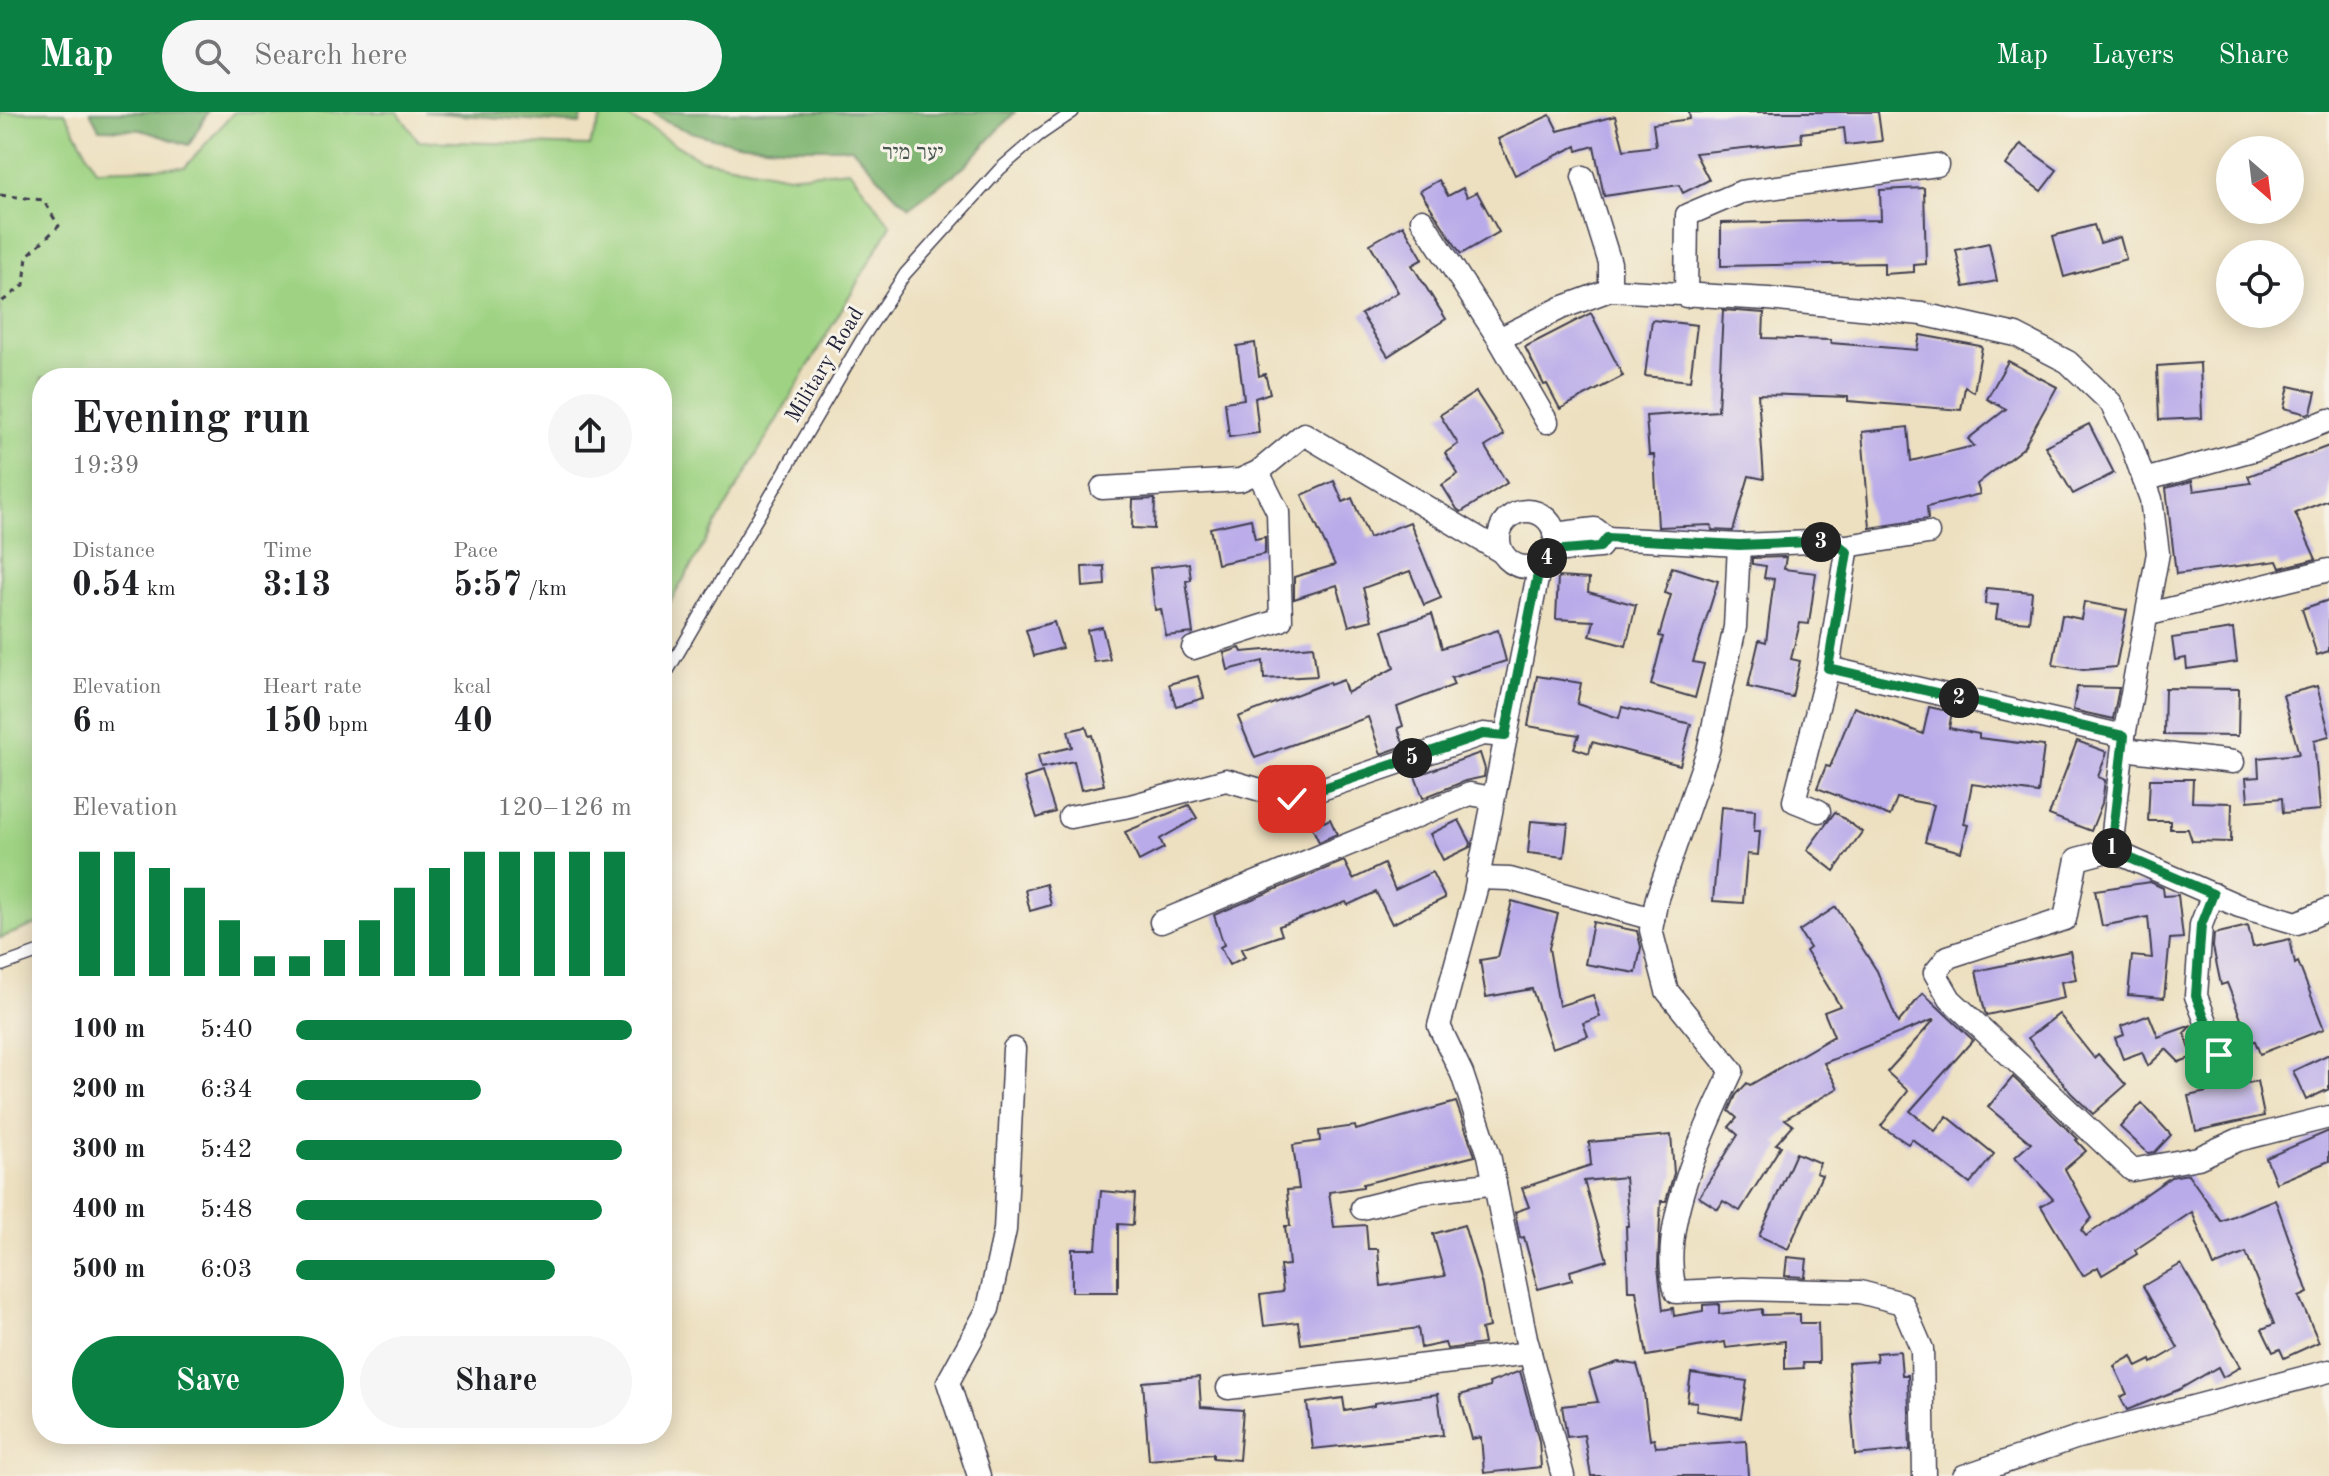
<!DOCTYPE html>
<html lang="en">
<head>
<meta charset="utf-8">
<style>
  :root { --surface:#fff; --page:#f6f6f6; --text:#202124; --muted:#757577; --accent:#0b8043 }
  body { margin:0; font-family:"Old Standard TT","Frank Ruhl Libre",serif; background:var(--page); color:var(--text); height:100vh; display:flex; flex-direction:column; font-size:30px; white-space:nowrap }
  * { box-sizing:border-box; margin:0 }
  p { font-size:26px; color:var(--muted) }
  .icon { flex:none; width:44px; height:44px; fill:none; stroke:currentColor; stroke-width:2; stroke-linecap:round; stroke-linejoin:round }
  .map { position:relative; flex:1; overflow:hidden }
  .drawer { position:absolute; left:32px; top:256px; width:640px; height:1076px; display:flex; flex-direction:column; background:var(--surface); border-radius:32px; box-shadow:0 4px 20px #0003 }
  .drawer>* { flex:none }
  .needle { width:52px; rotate:152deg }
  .fabs { position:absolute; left:2216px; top:24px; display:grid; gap:16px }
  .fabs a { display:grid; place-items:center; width:88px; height:88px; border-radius:50%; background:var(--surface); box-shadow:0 4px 20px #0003; font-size:40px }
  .pin { position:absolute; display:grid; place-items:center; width:68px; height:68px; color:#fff; margin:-34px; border-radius:16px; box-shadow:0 4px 12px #0006 }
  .km { position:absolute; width:40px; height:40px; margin:-20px; border-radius:50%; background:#222; color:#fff; font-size:22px; line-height:40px; text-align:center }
  .round { display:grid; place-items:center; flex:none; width:84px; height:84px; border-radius:42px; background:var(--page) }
  .summary { display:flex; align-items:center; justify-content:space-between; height:136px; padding:0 40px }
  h1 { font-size:44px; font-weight:800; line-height:60px }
  .figures { display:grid; grid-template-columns:repeat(3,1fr); gap:12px; height:136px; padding:8px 40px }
  .figures div { display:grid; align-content:center }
  .figures b { font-size:34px; font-weight:800 }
  .figures small { font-size:22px; font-weight:400 }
  .figures p { font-size:22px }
  .chart { height:224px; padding:16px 40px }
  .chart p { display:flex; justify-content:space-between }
  .chart svg { width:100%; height:144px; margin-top:8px; stroke:var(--accent); stroke-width:6 }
  .primary-button { display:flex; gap:16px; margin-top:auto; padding:16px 40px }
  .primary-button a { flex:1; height:92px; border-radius:48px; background:var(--accent); color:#fff; font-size:32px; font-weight:800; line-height:92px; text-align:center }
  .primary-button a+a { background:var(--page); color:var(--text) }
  ul { padding:0 40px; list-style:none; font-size:26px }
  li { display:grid; grid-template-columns:128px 96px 1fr; align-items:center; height:60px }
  li i { height:20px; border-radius:10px; background:var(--accent) }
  header { display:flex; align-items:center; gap:48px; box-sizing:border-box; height:112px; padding:0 40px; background:var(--accent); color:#fff }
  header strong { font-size:38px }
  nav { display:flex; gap:44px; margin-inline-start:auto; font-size:28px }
  .search { width:560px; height:72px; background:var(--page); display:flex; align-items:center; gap:20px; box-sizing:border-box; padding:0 28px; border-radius:44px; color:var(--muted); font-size:30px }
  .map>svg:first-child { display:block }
  .green { fill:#9fd383; stroke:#607a5f; stroke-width:2 }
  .forest { fill:#7fb571; stroke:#506c56; stroke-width:2 }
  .building { fill:#b9abe9 }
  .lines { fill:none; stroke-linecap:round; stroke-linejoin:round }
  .lane-casing { stroke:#403e4f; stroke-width:14 }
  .street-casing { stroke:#403e4f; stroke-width:25 }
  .path { stroke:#403e4f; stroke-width:3; stroke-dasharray:6 6; stroke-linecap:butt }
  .lane { stroke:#fff; stroke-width:11 }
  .street { stroke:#fff; stroke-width:22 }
  .route-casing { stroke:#fff; stroke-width:16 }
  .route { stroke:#0b8043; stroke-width:10 }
  .labels { text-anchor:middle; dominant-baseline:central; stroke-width:6; stroke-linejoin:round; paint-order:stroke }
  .park-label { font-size:22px; fill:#485751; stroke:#f7f3e8 }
  .street-label { font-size:22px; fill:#22223b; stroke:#f7f3e8 }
</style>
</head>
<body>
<header>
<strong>Map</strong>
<div class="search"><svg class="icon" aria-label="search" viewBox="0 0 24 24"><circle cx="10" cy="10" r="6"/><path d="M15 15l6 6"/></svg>Search here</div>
<nav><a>Map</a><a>Layers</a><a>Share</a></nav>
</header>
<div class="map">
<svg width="2329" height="1364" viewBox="0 0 2329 1364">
  <rect width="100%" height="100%" fill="#f7f3e8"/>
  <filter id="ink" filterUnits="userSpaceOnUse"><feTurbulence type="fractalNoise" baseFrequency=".0125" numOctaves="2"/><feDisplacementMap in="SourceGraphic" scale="16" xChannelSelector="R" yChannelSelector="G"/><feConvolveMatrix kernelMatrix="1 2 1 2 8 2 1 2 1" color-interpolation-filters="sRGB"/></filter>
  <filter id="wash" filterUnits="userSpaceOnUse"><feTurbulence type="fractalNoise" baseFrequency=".006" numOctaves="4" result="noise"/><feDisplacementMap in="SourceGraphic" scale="32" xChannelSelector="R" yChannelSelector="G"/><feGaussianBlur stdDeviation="1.8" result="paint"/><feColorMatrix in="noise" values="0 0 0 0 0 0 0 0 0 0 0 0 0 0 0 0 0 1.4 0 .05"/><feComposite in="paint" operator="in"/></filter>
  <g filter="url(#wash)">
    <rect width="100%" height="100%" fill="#ede0c0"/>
    <polygon class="green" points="0,0 65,0 96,58 185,55 234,0 398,0 418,29 589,34 604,0 620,0 700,47 788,64 849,58 891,113 662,504 662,266 42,266 42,810 0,826"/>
    <g class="forest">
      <polygon points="90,0 208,0 189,33 141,18 99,17"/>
      <polygon points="424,0 583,0 580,12"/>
      <path d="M648,0h367l-51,55 -55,40 -13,-11 -44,-48c-70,0 -142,2 -204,-36z"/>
    </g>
    <g id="blocks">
      <g class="building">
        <polygon points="1689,0 1878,0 1882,29 1846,33 1844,16 1801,21 1802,30 1695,41 1709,68 1683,81 1679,73 1604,84 1594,34 1577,39 1576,34 1515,63 1498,27 1550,3 1558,19 1615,4 1624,38 1656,34 1653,12 1690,7"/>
        <polygon points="2021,32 2057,58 2041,79 2006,53"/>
        <polygon points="1439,68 1448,84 1463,76 1467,85 1477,80 1499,120 1461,142 1420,79"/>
        <polygon points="1924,76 1926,152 1914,153 1914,160 1884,162 1884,151 1721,154 1721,111 1881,108 1880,78"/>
        <polygon points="1403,113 1423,147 1412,153 1446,207 1388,244 1361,202 1398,180 1370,132"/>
        <polygon points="2094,113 2100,131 2120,125 2126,147 2064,165 2053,124"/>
        <polygon points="1989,131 1997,169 1964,175 1956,138"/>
        <polygon points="1723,198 1764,201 1763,226 1831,228 1831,231 1917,238 1920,223 1980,234 1982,235 1974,280 1965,275 1961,298 1848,289 1848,285 1758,282 1764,367 1749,364 1733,419 1712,418 1711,413 1658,415 1654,343 1649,343 1646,304 1718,299"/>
        <polygon points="1591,201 1623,264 1560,297 1547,272 1544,273 1525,235"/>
        <polygon points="1652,208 1697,213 1690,269 1645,264"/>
        <polygon points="1255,231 1259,264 1265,262 1270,281 1255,286 1259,321 1229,325 1225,290 1244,287 1237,234"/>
        <polygon points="2008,249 2057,275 2023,336 1977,372 1980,382 1927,395 1928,407 1870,416 1862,320 1908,315 1911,349 1974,334 1968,327 2006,297 1987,287"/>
        <polygon points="2200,251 2202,306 2159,308 2157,254"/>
        <polygon points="2289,274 2316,280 2311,300 2307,302 2284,296"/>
        <polygon points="1476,280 1504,323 1485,335 1507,371 1461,400 1457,397 1442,373 1458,362 1445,341 1458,332 1440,303"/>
        <polygon points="2089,312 2114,361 2073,382 2045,334"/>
        <polygon points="2329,334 2329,388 2295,401 2316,447 2280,456 2277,449 2176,462 2166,376 2192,369 2194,379 2251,371 2248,364"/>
        <polygon points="1334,369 1343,390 1352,386 1369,426 1410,410 1441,486 1424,493 1410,459 1363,476 1372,508 1349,514 1337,473 1294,487 1294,465 1335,453 1302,383"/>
        <polygon points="1155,387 1154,417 1132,416 1133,388"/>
        <polygon points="1251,407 1255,427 1265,425 1265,442 1217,452 1210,416"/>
        <polygon points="1786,445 1784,457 1816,461 1809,512 1800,511 1791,547 1800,549 1792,585 1748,575 1759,528 1766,530 1774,467 1764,466 1766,454 1752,452 1752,446"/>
        <polygon points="1189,451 1191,468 1186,469 1193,521 1166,524 1161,497 1155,498 1150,456"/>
        <polygon points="1104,454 1105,473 1083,475 1082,455"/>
        <polygon points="1672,455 1718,469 1693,550 1704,552 1695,586 1651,573 1663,525 1659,524 1671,483 1664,481"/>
        <polygon points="1558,465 1589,467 1588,480 1636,493 1626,534 1590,524 1594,509 1556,507"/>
        <polygon points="1986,476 2032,480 2029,510 1996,507 1998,493 1985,492"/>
        <polygon points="2329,488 2329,539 2317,543 2302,497"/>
        <polygon points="2084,490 2127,498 2116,555 2083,558 2053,553 2062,503 2081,507"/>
        <polygon points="1432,502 1442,536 1498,518 1506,549 1451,566 1454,573 1397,595 1403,614 1398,616 1404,634 1381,642 1368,605 1255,646 1238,605 1329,570 1330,573 1343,568 1347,581 1394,556 1383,518"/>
        <polygon points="1054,510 1062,536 1034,544 1026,518"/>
        <polygon points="1102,515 1110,548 1094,550 1087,518"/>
        <polygon points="2233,517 2237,550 2187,557 2186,546 2175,548 2172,526"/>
        <polygon points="1313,534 1317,564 1264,567 1263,549 1228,558 1224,541 1240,536 1242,540"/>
        <polygon points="1198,564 1204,586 1176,594 1169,572"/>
        <polygon points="1537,564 1581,571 1577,592 1619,606 1622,595 1691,612 1680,653 1592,630 1589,641 1574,636 1579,623 1528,614"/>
        <polygon points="2317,574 2329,620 2329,624 2314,628 2320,698 2283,701 2282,686 2248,689 2246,666 2259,665 2258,646 2299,642 2283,583"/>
        <polygon points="2077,575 2119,576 2113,607 2073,598"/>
        <polygon points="2165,576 2239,577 2238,624 2164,623"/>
        <polygon points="1854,595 1923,622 1929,595 1952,600 1949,616 1979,622 1979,626 2044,634 2038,681 1972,672 1964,712 1968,713 1961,740 1925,730 1934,693 1897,686 1890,704 1817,676 1826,654 1830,655"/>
        <polygon points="1086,615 1089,624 1092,623 1104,673 1081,678 1074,649 1041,656 1038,643 1072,635 1068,619"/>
        <polygon points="2077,629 2107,640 2098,665 2105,668 2102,691 2091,719 2049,703"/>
        <polygon points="1480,641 1485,657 1484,665 1465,669 1423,686 1415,664"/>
        <polygon points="1042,660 1055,700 1037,706 1024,666"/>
        <polygon points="2150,667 2193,667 2192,690 2232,691 2231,730 2192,729 2188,717 2170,717 2170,709 2148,709"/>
        <polygon points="1189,693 1197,706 1160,727 1164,736 1139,749 1125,720"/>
        <polygon points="1721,695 1755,698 1754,719 1760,719 1758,743 1747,742 1743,791 1713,789"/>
        <polygon points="1835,700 1862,720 1834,759 1807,738"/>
        <polygon points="1320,701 1324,710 1330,707 1337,722 1319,730 1308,707"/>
        <polygon points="1459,708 1471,731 1470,735 1443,748 1430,722"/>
        <polygon points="1531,709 1568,712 1564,745 1528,741"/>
        <polygon points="1344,749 1353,767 1384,752 1395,778 1432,760 1445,786 1392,812 1376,780 1348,793 1346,790 1279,814 1282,823 1241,837 1245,845 1229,853 1220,835 1224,833 1214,803"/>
        <polygon points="2150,770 2163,776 2164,784 2178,783 2183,826 2170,827 2164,886 2128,883 2132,844 2152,846 2148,805 2102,814 2095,778"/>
        <polygon points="1046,772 1051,793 1030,799 1025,778"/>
        <polygon points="1512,789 1558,802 1549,836 1559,894 1593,883 1600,905 1583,911 1588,924 1552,936 1532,877 1486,885 1480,848 1498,845"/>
        <polygon points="1836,795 1877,859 1898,911 1923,881 1973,928 1910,999 1935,1019 1947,1004 1994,1042 1970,1072 1912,1027 1908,1032 1881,1014 1908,979 1887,960 1935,907 1824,951 1838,976 1785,1007 1793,1013 1776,1032 1781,1034 1740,1099 1723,1089 1718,1097 1699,1085 1738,1023 1729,1015 1737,1006 1729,999 1736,983 1747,971 1750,973 1834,924 1824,900 1840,894 1806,839 1810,836 1799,819"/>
        <polygon points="1593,810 1637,819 1641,835 1636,861 1585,852"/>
        <polygon points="2248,814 2253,835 2290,827 2295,852 2298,850 2324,917 2260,942 2255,929 2250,930 2227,871 2221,873 2213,835 2214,822"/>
        <polygon points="2070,839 2076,867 2061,870 2064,886 1987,903 1985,900 1976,859"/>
        <polygon points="2059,902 2094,946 2098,942 2126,973 2093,1002 2071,981 2028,926"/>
        <polygon points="2149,903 2158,925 2192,913 2184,921 2193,945 2179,950 2166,937 2148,954 2142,940 2123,947 2115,926 2124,923 2121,914"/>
        <polygon points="2329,942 2329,977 2306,988 2293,959"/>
        <polygon points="2013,965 2078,1027 2076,1028 2086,1039 2065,1057 2092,1106 2081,1118 2086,1124 2171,1065 2188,1062 2221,1109 2275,1087 2308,1181 2299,1185 2319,1230 2284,1246 2280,1237 2273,1240 2262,1217 2274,1212 2246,1141 2214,1154 2192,1100 2135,1138 2137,1142 2102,1163 2098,1155 2083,1164 2041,1094 2053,1087 2015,1045 2031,1031 1988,995"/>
        <polygon points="2257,969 2264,1004 2196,1019 2188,984"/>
        <polygon points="1456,990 1475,1044 1363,1072 1363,1075 1329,1080 1334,1115 1366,1113 1368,1137 1378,1137 1381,1174 1445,1164 1433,1122 1464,1113 1482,1173 1489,1215 1481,1217 1484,1232 1447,1237 1445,1231 1421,1236 1418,1216 1301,1232 1298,1210 1264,1214 1260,1183 1283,1180 1280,1154 1289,1153 1285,1114 1290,1114 1287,1078 1299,1077 1293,1033 1320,1029 1319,1019 1355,1014 1356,1018"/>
        <polygon points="2142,991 2171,1023 2155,1040 2148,1041 2120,1015"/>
        <polygon points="2329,1019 2329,1049 2276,1071 2266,1046"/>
        <polygon points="1671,1023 1674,1061 1666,1089 1661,1089 1659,1127 1658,1155 1663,1198 1673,1196 1674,1204 1703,1199 1703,1193 1719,1192 1719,1202 1762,1197 1762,1203 1800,1202 1800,1211 1818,1211 1819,1251 1803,1251 1804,1256 1785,1257 1785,1229 1726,1236 1725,1230 1647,1244 1636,1179 1628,1179 1626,1114 1629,1114 1625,1065 1584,1069 1607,1148 1570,1159 1572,1168 1538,1177 1524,1125 1520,1126 1515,1100 1529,1095 1522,1076 1591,1053 1589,1030"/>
        <polygon points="1796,1041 1820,1051 1816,1061 1822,1063 1788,1137 1759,1124"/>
        <polygon points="1101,1079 1135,1082 1133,1113 1118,1112 1118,1180 1072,1180 1072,1137 1096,1137"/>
        <polygon points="1787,1145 1807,1147 1805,1165 1785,1164"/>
        <polygon points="2181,1152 2240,1255 2223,1265 2218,1255 2178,1278 2127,1298 2120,1285 2127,1282 2114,1254 2132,1244 2137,1255 2151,1248 2152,1251 2178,1236 2143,1174"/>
        <polygon points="1900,1239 1902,1263 1908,1263 1910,1338 1855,1343 1848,1251 1877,1249 1876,1241"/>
        <polygon points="1618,1250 1637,1253 1643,1273 1650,1328 1654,1327 1656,1335 1746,1329 1748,1364 1591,1364 1584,1323 1567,1325 1562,1294 1598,1290 1589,1260"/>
        <polygon points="1520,1259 1539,1329 1541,1355 1484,1361 1481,1325 1472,1327 1460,1283 1490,1275 1489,1271"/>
        <polygon points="1691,1261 1747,1269 1741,1306 1696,1299 1697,1290 1687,1289"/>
        <polygon points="1199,1265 1201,1295 1243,1298 1239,1348 1213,1346 1213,1342 1149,1348 1143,1270"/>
        <polygon points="1438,1282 1443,1323 1313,1337 1307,1291 1343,1286 1345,1299 1374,1294 1374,1291"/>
      </g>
    </g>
  </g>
  <g filter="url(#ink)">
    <use href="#blocks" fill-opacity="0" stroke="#403e4f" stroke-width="2"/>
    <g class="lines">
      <defs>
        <g id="lane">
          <polyline points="662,569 862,227 905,162 1000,57 1038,24 1073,0"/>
          <polyline points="0,854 42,839"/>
        </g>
        <g id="street">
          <polyline points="1583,65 1610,151 1610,178"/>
          <polyline points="1422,108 1499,227 1547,310"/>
          <polyline points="1686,184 1687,103 1741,80 1937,53"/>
          <polyline points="1499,227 1561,196 1610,178 1768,187 1922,202 2016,223 2068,250 2111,291 2130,329 2151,387 2158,441 2124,624 2111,738 2239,794 2297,811 2329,797"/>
          <polyline points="2144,368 2253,338 2329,308"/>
          <polyline points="1102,376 1240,368 1258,360 1304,322 1500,439"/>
          <circle cx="1527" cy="427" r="28"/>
          <polyline points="1554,422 1595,417 1607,426 1739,433 1834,429 1847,440 1828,556 2124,624"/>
          <path d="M1739,433l-4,82 -27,124 -51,147 -6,32 16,61 65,80c-27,57 -76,159 -56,221l67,-3 117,3 42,11 20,46 2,127"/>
          <polyline points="1840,435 1928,421"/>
          <polyline points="1552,439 1600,435 1607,426"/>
          <polyline points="1540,452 1475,781 1439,914 1462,962 1489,1043 1526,1226 1563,1364"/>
          <polyline points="2149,502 2329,458"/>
          <polyline points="1193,536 1281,508 1278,400 1258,360"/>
          <polyline points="2123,637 2233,650"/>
          <polyline points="1819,699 1794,689 1828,556"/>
          <polyline points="1070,705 1130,694 1226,668 1292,687 1483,622 1505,624"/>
          <polyline points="2111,738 2077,747 2065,807 1948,845 1935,861 1950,887 2132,1058 2198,1046 2238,1028 2329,1005"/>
          <polyline points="1477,766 1510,767 1653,807"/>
          <polyline points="2213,782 2201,813 2196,884 2219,943"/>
          <polyline points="1161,810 1470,682 1492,686"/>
          <polyline points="1362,1096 1422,1081 1495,1071"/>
          <polyline points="1228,1276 1530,1241"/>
          <polyline points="979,1364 948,1270 988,1197 1005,1118 1014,937"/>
          <polyline points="1964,1364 2075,1326 2329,1259"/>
        </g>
      </defs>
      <use href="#lane" class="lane-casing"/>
      <use href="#street" class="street-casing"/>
      <polyline class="path" points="0,83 43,88 59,114 27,144 24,173 0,191"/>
      <use href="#lane" class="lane"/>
      <use href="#street" class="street"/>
    </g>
  </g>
  <g class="lines" filter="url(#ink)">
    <defs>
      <polyline id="route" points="1292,687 1483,622 1505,624 1540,452 1552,439 1600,435 1607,426 1739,433 1834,429 1847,440 1828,556 2124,624 2111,738 2213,782 2201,813 2196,884 2219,943"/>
    </defs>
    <use href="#route" class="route-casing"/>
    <use href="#route" class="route"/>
  </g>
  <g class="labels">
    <g class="park-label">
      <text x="913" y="41">יער מיר</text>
    </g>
    <g class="street-label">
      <text transform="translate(825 253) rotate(-59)">Military Road</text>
    </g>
  </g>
</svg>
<div class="fabs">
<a><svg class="needle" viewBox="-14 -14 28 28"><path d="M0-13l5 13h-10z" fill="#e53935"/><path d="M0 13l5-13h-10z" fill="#757577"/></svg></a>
<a><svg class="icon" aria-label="locate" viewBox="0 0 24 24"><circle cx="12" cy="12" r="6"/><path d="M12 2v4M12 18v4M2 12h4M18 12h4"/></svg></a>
</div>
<div class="pin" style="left:2219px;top:943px;background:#1e9e55"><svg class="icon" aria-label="arrive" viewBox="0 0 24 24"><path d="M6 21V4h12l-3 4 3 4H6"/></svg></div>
<div class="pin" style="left:1292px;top:687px;background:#d93025"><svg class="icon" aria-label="check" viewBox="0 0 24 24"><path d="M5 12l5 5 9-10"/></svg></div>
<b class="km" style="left:2112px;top:736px">1</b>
<b class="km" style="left:1959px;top:586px">2</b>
<b class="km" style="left:1821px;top:430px">3</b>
<b class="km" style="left:1547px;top:446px">4</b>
<b class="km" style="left:1412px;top:646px">5</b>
<section class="drawer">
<div class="summary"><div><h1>Evening run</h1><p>19:39</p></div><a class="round"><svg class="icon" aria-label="share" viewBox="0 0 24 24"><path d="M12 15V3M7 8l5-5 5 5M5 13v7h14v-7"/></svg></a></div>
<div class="figures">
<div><p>Distance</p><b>0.54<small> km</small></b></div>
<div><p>Time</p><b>3:13</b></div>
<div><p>Pace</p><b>5:57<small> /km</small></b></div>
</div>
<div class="figures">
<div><p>Elevation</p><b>6<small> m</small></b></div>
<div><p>Heart rate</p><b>150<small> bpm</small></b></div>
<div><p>kcal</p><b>40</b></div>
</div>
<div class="chart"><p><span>Elevation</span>120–126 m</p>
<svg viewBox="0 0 160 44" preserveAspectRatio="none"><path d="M5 44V6M15 44V6M25 44V11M35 44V17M45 44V27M55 44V38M65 44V38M75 44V33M85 44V27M95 44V17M105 44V11M115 44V6M125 44V6M135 44V6M145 44V6M155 44V6"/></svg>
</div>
<ul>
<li><b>100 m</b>5:40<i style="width:100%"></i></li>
<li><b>200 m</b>6:34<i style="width:55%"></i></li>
<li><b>300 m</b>5:42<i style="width:97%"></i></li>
<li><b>400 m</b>5:48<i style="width:91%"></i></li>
<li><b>500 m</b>6:03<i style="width:77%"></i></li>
</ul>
<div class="primary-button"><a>Save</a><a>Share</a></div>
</section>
</div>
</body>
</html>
